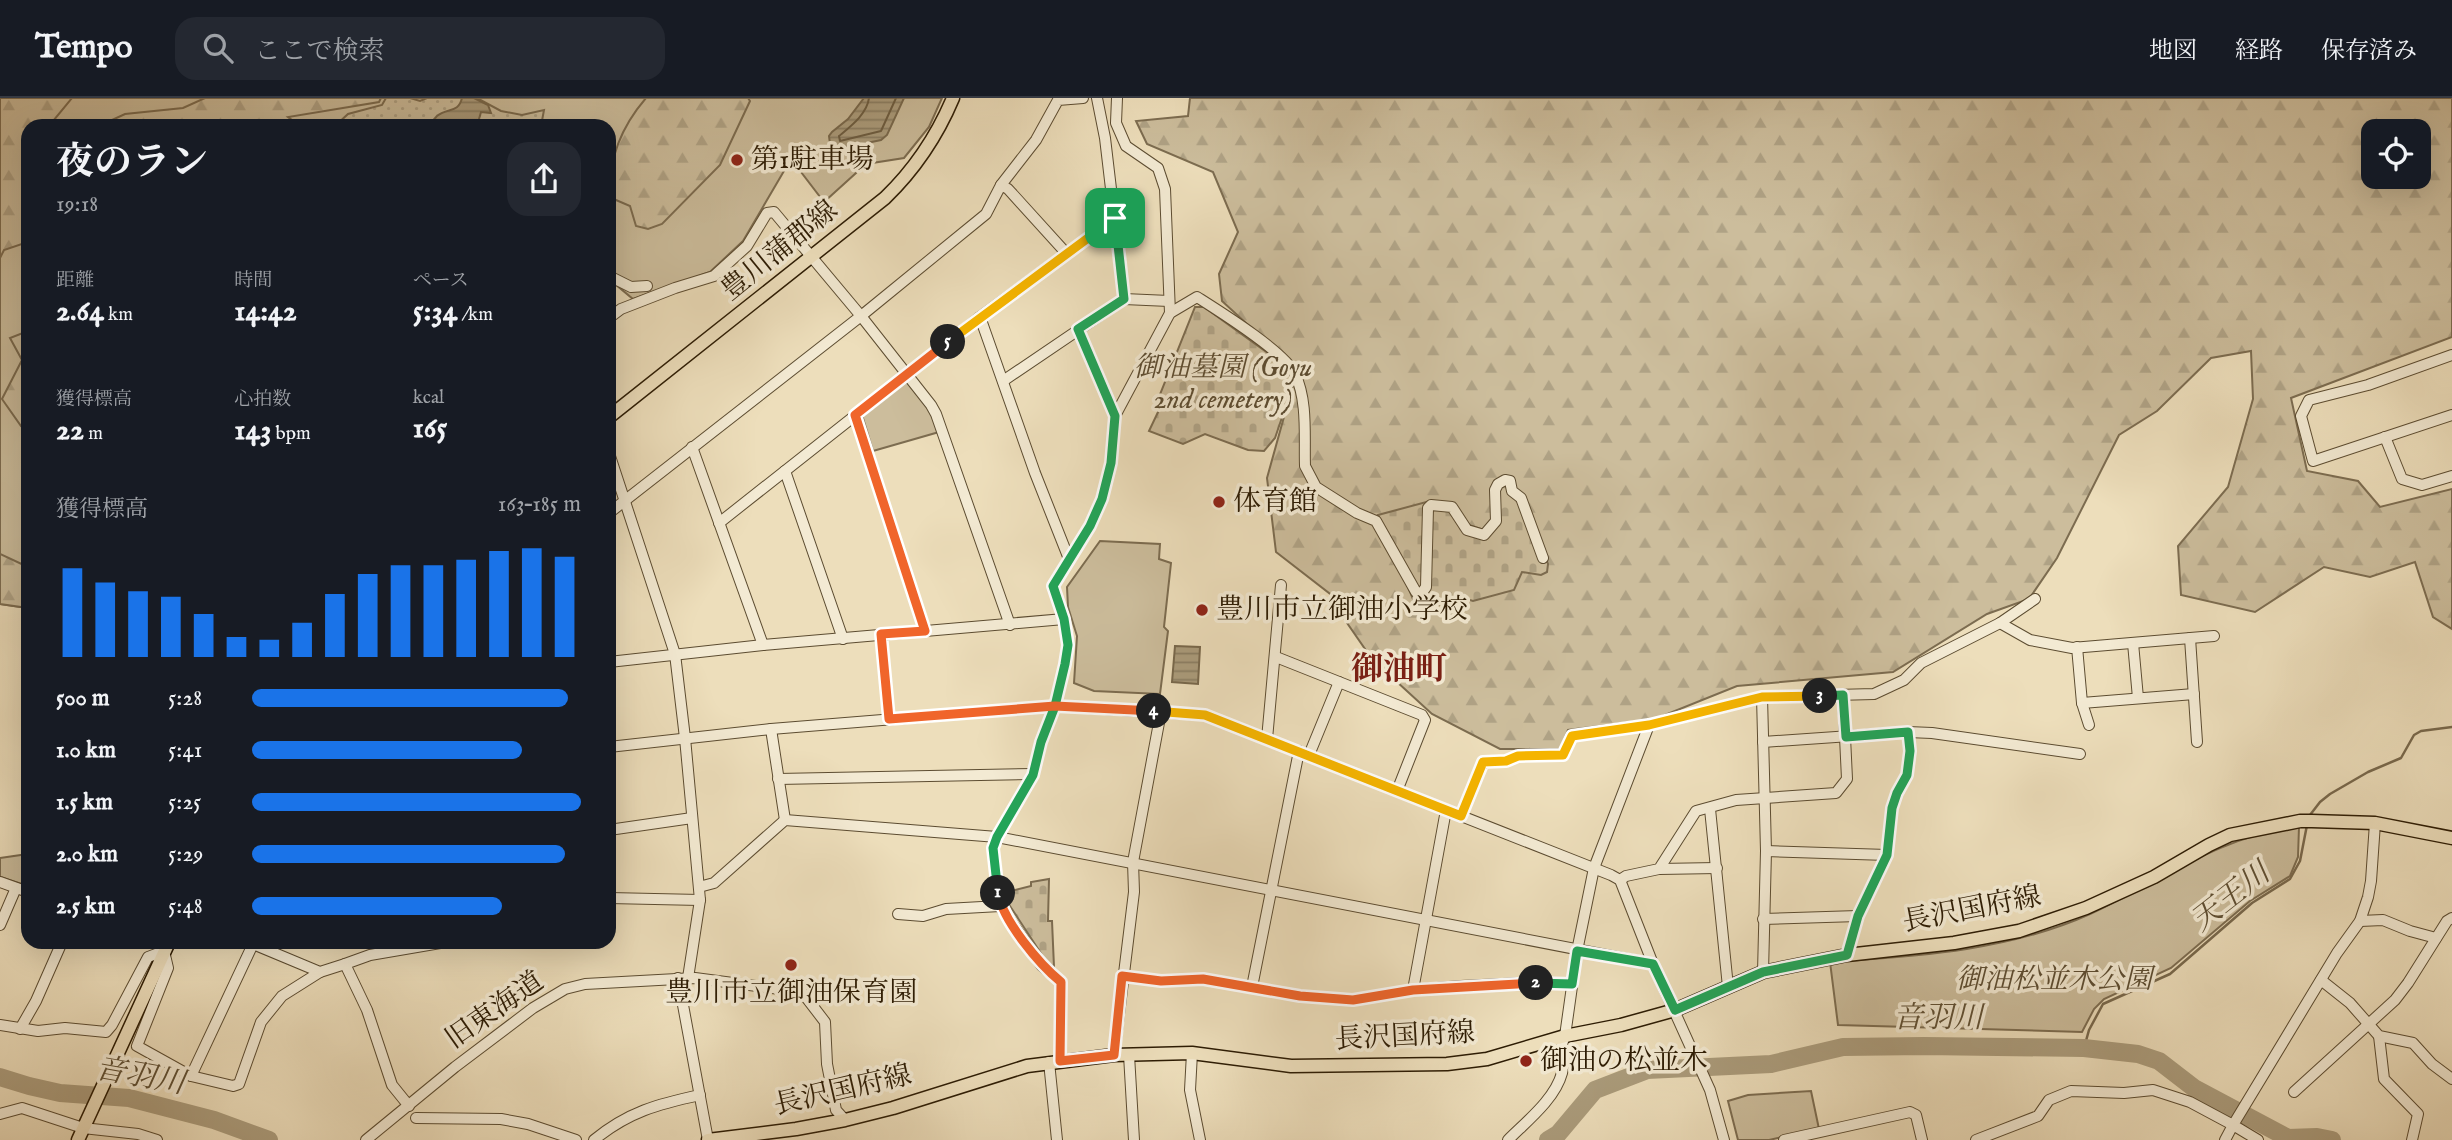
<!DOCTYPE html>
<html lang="ja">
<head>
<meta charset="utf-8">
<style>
  :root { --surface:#171b24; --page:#242831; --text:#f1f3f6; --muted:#9ea1a6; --line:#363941; --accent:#1a73e8 }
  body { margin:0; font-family:"IM FELL English","Noto Serif JP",serif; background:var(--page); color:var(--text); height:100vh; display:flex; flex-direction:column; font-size:26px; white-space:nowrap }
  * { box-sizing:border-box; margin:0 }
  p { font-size:23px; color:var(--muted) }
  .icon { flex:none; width:38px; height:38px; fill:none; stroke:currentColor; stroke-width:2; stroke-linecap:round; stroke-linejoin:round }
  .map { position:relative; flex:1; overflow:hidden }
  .side { position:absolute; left:21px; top:21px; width:595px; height:830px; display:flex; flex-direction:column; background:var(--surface); border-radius:21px; box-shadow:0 7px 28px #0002 }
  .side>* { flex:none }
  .tools { position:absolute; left:2361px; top:21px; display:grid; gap:14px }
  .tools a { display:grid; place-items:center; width:70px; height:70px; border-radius:14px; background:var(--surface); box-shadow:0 7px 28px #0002; font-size:35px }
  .pin { position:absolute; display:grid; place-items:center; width:60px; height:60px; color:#fff; margin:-30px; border-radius:14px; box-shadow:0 4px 10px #0006 }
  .km { position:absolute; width:35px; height:35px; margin:-18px; border-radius:50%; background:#222; color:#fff; font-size:19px; line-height:35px; text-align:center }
  .round { display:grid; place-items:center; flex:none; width:74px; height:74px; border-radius:21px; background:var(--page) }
  .summary { display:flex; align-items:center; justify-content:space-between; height:119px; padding:0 35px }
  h1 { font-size:38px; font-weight:700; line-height:52px }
  .stats { display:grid; grid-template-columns:repeat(3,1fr); gap:10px; height:119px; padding:7px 35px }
  .stats div { display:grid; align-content:center }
  .stats b { font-size:30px; font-weight:700 }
  .stats small { font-size:19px; font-weight:400 }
  .stats p { font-size:19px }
  .chart { height:196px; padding:14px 35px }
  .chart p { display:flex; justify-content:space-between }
  .chart svg { width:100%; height:126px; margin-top:7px; stroke:var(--accent); stroke-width:6 }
  ul { padding:0 35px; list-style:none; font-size:23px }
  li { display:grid; grid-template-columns:112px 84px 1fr; align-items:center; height:52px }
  li i { height:18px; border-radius:9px; background:var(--accent) }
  header { display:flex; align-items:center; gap:42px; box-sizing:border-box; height:98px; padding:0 35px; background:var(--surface); border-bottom:2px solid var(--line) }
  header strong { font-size:33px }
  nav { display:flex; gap:38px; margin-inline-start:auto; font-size:24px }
  .search { width:490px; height:63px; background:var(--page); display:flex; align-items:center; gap:18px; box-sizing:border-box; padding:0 24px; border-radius:21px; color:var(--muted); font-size:26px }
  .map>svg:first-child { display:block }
  .green { fill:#ccbd9c; stroke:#7c6c50; stroke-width:2 }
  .forest { fill:url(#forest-firs); stroke:#7c6c50; stroke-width:2; fill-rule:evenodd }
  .cemetery { fill:url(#cemetery-stones); stroke:#7c6c50; stroke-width:2 }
  .garden { fill:url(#garden-dots); stroke:#7c6c50; stroke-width:2 }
  .water { fill:url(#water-rules); stroke:#78684c; stroke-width:2 }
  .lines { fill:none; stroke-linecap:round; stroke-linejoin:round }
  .shore { stroke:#6c5c40; stroke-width:2 }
  .stream { stroke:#78684c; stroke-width:2.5 }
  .river { stroke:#ab9c7c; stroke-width:18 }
  .minor-casing { stroke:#5c4c31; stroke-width:12 }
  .major-casing { stroke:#2c1b03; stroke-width:15 }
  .minor { stroke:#f3ead3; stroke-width:10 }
  .major { stroke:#eddebb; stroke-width:12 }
  .split-1-casing { stroke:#fff; stroke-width:14 }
  .split-2-casing { stroke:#fff; stroke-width:14 }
  .split-3-casing { stroke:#fff; stroke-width:14 }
  .split-4-casing { stroke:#fff; stroke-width:14 }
  .split-5-casing { stroke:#fff; stroke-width:14 }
  .split-6-casing { stroke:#fff; stroke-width:14 }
  .split-1 { stroke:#22a559; stroke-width:9 }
  .split-2 { stroke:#f0652b; stroke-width:9 }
  .split-3 { stroke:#22a559; stroke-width:9 }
  .split-4 { stroke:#f5b400; stroke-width:9 }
  .split-5 { stroke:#f0652b; stroke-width:9 }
  .split-6 { stroke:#f5b400; stroke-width:9 }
  .poi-dot { fill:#8f2418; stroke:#f3ead3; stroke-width:2.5 }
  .labels { text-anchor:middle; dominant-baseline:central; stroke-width:7; stroke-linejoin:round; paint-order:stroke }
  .poi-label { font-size:28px; fill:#2c1b03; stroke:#f3ead3; text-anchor:start }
  .street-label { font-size:28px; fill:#2c1b03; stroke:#f3ead3 }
  .park-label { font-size:28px; font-style:italic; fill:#5c4c31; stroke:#f3ead3 }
  .water-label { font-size:30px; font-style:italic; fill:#5f4f33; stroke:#f3ead3 }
  .quarter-label { font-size:32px; font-weight:bold; fill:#7a1f14; stroke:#f3ead3 }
</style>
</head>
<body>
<header>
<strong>Tempo</strong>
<div class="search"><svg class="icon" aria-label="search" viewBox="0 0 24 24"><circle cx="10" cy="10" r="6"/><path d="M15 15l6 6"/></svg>ここで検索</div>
<nav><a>地図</a><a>経路</a><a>保存済み</a></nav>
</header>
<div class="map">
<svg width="2452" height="1042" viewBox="0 0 2452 1042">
  <defs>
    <pattern id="forest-firs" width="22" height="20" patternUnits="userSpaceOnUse" patternTransform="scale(1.75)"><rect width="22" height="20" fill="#ccbd9c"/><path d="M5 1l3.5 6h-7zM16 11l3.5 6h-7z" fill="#afa285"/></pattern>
    <pattern id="cemetery-stones" width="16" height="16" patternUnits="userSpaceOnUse" patternTransform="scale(1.75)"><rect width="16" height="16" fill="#ccbd9c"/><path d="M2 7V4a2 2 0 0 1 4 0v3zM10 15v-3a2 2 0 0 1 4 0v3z" fill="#afa285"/></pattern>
    <pattern id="garden-dots" width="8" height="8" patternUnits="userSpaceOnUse" patternTransform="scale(1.75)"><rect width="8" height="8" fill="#ccbd9c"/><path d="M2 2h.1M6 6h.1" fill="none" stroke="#afa285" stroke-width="1.8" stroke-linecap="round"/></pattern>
    <pattern id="water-rules" width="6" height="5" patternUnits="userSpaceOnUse" patternTransform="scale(1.75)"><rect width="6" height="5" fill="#ab9c7c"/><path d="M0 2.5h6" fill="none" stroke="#8b7e63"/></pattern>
  </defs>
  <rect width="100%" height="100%" fill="#eddebb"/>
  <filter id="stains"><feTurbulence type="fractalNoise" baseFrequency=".00286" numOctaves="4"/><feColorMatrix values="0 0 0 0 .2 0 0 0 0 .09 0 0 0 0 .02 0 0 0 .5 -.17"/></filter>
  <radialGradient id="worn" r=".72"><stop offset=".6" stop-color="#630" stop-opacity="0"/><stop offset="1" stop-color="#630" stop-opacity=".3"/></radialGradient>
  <g class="green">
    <polygon points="0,0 942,0 929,29 904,60 866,66 824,104 791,61 743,143 710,174 633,201 609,181 609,28 28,28 28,510 0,506"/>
    <polygon points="905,283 909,284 933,317 939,334 873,353 862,317"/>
    <polygon points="1100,443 1160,446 1159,461 1171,465 1164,529 1168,533 1160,596 1094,593 1074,585 1077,538 1068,509 1067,489"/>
    <path d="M2299,729l-1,30 -8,19 -40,25 -79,67 -67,31 -10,10 -12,23 -244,-7 -8,-63c88,-6 178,-11 260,-48 68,-31 132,-80 209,-87z"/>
    <polygon points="28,756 28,788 0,779 0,760"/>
    <polygon points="1811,993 1819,1031 1769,1042 1738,1042 1728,1003 1748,997"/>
  </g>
  <g class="forest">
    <polygon points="0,0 72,0 49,28 28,28 28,131 22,146 4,152 0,160"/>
    <polygon points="205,0 381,0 379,4 288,19 300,28 99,28 125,16 183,10"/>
    <path d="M646,0h102l2,3 -30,64 -58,59 -14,5 -12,-3 -6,-20 -21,-9c0,-39 12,-70 37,-99z"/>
    <path d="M1190,0h1262v239l-161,61 16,73 51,10 22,26 72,-18v140l-19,-12 -18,-55 -45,15 -46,-10 -69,45 -74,-17 -3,-49 50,-59 25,-88 -2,-48 -40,7 -54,53 -38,24 -62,123 -28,41 -42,15 -94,58 -156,14 -82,33 -87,11 -8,19h-60l-68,-35 -60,-55 -27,-39 -11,-23 -58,-45 -9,-74 30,-108 -75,-69 -3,-27 19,-42 -25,-60 -66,-28 -11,-23 52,-5zM2373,33h45v46h-45z"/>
    <polygon points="28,233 28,334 21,328 2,301 22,262 10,240"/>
    <polygon points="0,456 28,469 28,510 0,506"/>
  </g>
  <g class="cemetery">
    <polygon points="1195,209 1204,209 1286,268 1294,284 1275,340 1264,353 1248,352 1205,336 1183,346 1149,333 1159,312 1155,309"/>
    <path d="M1499,381l17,10 10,11 22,64 -1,8 -6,3 -19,-3 -8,18 -41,11 -16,-5c-15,10 -24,12 -42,8l-37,-89 52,-14 26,5 13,19 15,5 8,-8z"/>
    <polygon points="1049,781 1048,823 1052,823 1054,869 1046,863 1008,805 1007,794 1031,788 1031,784"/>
  </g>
  <polygon class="garden" points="386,0 410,0 420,3 427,0 477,0 501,13 522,17 544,12 541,28 335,28 348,16 382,7"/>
  <g class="water">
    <path d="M462,0h12l14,7 3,8 -10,-1 -4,14h-48c2,-3 6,-8 8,-10 11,-9 21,-2 25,-18z"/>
    <polygon points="864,0 904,0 887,37 881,42 843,50 837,50 830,46 829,38 832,34 848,21"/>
    <polygon points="1175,548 1200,549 1198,586 1172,584"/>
  </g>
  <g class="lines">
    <path class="shore" d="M869,0c-2,16 -18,28 -30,38l1,5 41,-10 15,-33"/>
    <g class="stream">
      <polyline points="2310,717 2320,704 2330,696 2368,674 2401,660 2414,637 2421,633 2452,629"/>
      <polyline points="2084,950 2089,932 2103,906 2170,876 2252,805 2290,781 2300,763 2307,727"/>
    </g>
    <g class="river">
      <polyline points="0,979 29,988 60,995 129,1000 214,1022 269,1042"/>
      <polyline points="1548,1042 1558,1036 1595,992 1647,972 1771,966 1843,949 1924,948 2084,950 2138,956 2159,963 2194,990 2288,1040 2317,1039 2332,1042"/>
    </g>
    <defs>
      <g id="minor">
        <polyline points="1117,0 1116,25 1126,48 1158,70 1165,91 1170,215"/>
        <polyline points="1001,87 1036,42 1058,2 1083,0"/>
        <polyline points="609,178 631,189 647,188"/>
        <polyline points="1124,201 1169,203"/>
        <polyline points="980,219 1035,375 1069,461"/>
        <polyline points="609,220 621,211 675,190 714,178 747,148 767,115 774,114 861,218 609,415"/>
        <polyline points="1078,231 1115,318"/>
        <polyline points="2452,257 2368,287 2309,302 2301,318 2313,363 2452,317"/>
        <polyline points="1003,283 1124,201 1105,40 1097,0"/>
        <polyline points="855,317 925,533"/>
        <polyline points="2385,339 2402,381 2422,387 2452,378"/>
        <polyline points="692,349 763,547"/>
        <polyline points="609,355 675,556 685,640 700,802 688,880"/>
        <polyline points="785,373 843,541"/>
        <polyline points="719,425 980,219 1115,120"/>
        <polyline points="2000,525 2030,542 2072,550 2214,538"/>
        <polyline points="1010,527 936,316 931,307 861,218 986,116 1001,87 1008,91 1067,156"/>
        <polyline points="881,536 889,621"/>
        <polyline points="2190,540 2197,644"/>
        <polyline points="2133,545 2138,600"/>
        <polyline points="2077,549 2082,605 2089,627"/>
        <polyline points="1276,559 1422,617 1425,622 1397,693"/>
        <polyline points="609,564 763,547 1064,521"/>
        <polyline points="1762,599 1766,753 1763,874"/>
        <polyline points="2082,605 2194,596"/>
        <polyline points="1649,627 1762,599 1874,596 1904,582 1921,565 2000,525 2035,501"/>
        <polyline points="771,631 785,722"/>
        <polyline points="1267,641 1281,487"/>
        <polyline points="1763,644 1908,634 1932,635 2080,656"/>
        <polyline points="609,649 771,631 1055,608 1205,617 1611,777 1620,782 1653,866 1710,992 1724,1042"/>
        <polyline points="1309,657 1339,584"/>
        <polyline points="778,681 1033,676"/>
        <polyline points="1710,711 1728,889"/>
        <path d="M1461,718l22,-54 23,-1 12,-5 45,-1 9,-19 77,-11 -55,143 -17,83 -12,85c-8,17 1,21 -3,37 -7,26 -35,48 -54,67"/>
        <polyline points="609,732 692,720"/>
        <polyline points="1766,753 1887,757"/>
        <polyline points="1659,771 1717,770"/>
        <polyline points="1620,782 1626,778 1659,771 1696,713 1736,702 1836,695 1847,681 1843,597"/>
        <polyline points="0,784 28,794"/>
        <polyline points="699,789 714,785 785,722 997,739 1653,866"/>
        <polyline points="609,800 700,802"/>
        <polyline points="898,816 923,818 946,811 1000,808"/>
        <polyline points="1763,821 1858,818"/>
        <polyline points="2360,823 2383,822 2410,833 2436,840"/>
        <polyline points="0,827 16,790"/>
        <polyline points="253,846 320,874 345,866"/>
        <polyline points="1847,857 1858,818 1887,757 1892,710 1897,695 1907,677 1910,653 1908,634"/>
        <polyline points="1122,878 1161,883 1203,881 1300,898 1353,902 1413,892 1461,888 1523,885 1572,886"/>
        <polyline points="678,880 708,1042"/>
        <polyline points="2321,882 2350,905 2379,938 2413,945 2432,966 2452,981"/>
        <polyline points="1252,889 1299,653"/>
        <polyline points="1413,892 1446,712"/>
        <polyline points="0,927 38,933 65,930 106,934 112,927 148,859 164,853 168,870 137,948 191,978 254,844"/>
        <polyline points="20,931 36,903 62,844"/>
        <polyline points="2379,938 2384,981 2418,1016 2412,1042"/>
        <polyline points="1192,955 1190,992 1200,1042"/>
        <polyline points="1114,957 1134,794 1133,764 1161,614"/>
        <polyline points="1129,957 1134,1042"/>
        <path d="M1060,963l1,-79 -19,-16 -42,-60 -7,-58 4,-11 36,-63 8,-32 14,-36 10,-42 3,-19 -4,-26 -11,-33 37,-60 12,-27 9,-36 4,-47 55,-103 27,-16c22,14 88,55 98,77 13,27 9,63 10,92l11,21 41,26 19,8 40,71 5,2 5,-7 2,-79 3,-3 21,2 15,23 17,5 12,-14 -1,-31 3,-6 7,-4 5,1 2,10 9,7 22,60"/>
        <polyline points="1049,964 1057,1042"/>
        <polyline points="191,978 233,988 239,986 261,924 282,898 320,874"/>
        <polyline points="2294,994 2395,902 2408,885 2447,823 2452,820"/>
        <polyline points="409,1008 392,987 367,912 345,866 370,857 446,844"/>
        <polyline points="0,1016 22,1010 83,1030 138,1036 157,1042"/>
        <polyline points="416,1020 501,1021 528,1026 576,1042"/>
        <polyline points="366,1042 455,969 533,910 565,891 585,886 695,880 802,894 825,924 827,966 836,1012 845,1022"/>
        <path d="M594,1042c34,-28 64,-36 106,-45"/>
        <polyline points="1784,1042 1910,1014 1916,1017 1922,1042"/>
        <polyline points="1976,1042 2038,1018 2049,1002 2071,993 2124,995 2153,992 2190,1004 2233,1027 2225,1042"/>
        <polyline points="2258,1042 2233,1027 2337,855 2360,823 2368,799 2371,783 2375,725"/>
      </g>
      <g id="major">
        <path d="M609,319l276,-219c30,-29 52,-62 68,-100"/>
        <polyline points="78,1042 169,844"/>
        <polyline points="708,1042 796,1031 845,1022 893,1010 1027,968 1114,957 1192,955 1291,968 1447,966 1487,961 1565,938 1621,927 1675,912 1763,874 1847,857 1954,845 2019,833 2086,810 2154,779 2209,747 2230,737 2300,723 2312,723 2375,725 2452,740"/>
      </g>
    </defs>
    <use href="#minor" class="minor-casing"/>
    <use href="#major" class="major-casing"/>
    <use href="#minor" class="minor"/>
    <use href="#major" class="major"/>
  </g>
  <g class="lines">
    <defs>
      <polyline id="split-1" points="998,795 993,750 997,739 1033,677 1041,644 1055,608 1065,566 1068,547 1064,521 1053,488 1090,428 1102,401 1111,365 1115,318 1078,231 1124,201 1115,120"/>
      <path id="split-2" d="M998,795c5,28 41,71 63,89l-1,79 54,-6 8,-79 39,5 42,-2 97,17 53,4 60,-10 123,-7"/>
      <polyline id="split-3" points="1536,885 1572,886 1577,853 1653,866 1675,912 1763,874 1847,857 1858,818 1887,757 1892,710 1897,695 1907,677 1910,653 1908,634 1846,639 1843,597 1820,598"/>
      <polyline id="split-4" points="1154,613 1205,617 1461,718 1483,664 1506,663 1518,658 1563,657 1572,638 1649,627 1762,599 1820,598"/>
      <polyline id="split-5" points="948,244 855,317 925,533 881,536 889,621 1055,608 1154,613"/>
      <polyline id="split-6" points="948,244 1115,120"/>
    </defs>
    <use href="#split-1" class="split-1-casing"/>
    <use href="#split-2" class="split-2-casing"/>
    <use href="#split-3" class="split-3-casing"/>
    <use href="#split-4" class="split-4-casing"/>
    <use href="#split-5" class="split-5-casing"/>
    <use href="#split-6" class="split-6-casing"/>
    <use href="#split-1" class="split-1"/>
    <use href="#split-2" class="split-2"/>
    <use href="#split-3" class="split-3"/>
    <use href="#split-4" class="split-4"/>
    <use href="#split-5" class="split-5"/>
    <use href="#split-6" class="split-6"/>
  </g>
  <g class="poi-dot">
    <circle cx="737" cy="62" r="7"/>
    <circle cx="1219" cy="404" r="7"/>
    <circle cx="1202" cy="512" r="7"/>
    <circle cx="791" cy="867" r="7"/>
    <circle cx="1526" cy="963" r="7"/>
  </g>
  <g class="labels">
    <g class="poi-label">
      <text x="751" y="62">第1駐車場</text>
      <text x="1233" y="404">体育館</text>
      <text x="1216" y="512">豊川市立御油小学校</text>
      <text x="791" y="895" text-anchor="middle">豊川市立御油保育園</text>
      <text x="1540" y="963">御油の松並木</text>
    </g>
    <g class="street-label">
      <text transform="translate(780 153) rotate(-39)">豊川蒲郡線</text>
      <text transform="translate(1972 812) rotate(-11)">長沢国府線</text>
      <text transform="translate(495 913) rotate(-35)">旧東海道</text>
      <text transform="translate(1405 939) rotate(-3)">長沢国府線</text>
      <text transform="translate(843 993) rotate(-13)">長沢国府線</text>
    </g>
    <g class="park-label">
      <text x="1223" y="270">御油墓園 (Goyu<tspan x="1223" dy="32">2nd cemetery)</tspan></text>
      <text x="2054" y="882">御油松並木公園</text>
    </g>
    <g class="water-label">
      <text transform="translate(2231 800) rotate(-38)">天王川</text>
      <text x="1938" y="921">音羽川</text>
      <text transform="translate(140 979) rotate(10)">音羽川</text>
    </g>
    <g class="quarter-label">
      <text x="1399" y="572">御油町</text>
    </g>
  </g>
  <rect width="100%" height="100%" filter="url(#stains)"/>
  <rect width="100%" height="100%" fill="url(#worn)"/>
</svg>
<div class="tools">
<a><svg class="icon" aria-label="locate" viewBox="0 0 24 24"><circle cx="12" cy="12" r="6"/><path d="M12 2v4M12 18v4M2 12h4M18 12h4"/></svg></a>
</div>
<div class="pin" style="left:1115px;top:120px;background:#1e9e55"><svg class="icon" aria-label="arrive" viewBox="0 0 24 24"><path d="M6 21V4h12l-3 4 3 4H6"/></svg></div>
<b class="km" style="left:998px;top:795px">1</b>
<b class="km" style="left:1536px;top:885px">2</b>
<b class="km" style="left:1820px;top:598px">3</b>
<b class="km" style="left:1154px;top:613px">4</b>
<b class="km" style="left:948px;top:244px">5</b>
<section class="side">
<div class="summary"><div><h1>夜のラン</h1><p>19:18</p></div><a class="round"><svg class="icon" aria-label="share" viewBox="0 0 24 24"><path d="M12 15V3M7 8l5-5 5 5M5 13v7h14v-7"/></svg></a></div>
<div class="stats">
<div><p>距離</p><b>2.64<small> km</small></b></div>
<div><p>時間</p><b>14:42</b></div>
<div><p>ペース</p><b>5:34<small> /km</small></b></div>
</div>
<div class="stats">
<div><p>獲得標高</p><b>22<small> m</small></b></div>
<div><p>心拍数</p><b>143<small> bpm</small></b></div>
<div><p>kcal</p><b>165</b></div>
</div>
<div class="chart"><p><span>獲得標高</span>163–185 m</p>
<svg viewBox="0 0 160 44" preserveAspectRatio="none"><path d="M5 44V13M15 44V18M25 44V21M35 44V23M45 44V29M55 44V37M65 44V38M75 44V32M85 44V22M95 44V15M105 44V12M115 44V12M125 44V10M135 44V7M145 44V6M155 44V9"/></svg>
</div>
<ul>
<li><b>500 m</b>5:28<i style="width:96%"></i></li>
<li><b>1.0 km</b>5:41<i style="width:82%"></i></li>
<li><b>1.5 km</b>5:25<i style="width:100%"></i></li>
<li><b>2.0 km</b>5:29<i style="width:95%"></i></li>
<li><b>2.5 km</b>5:48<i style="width:76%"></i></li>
</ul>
</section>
</div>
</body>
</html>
